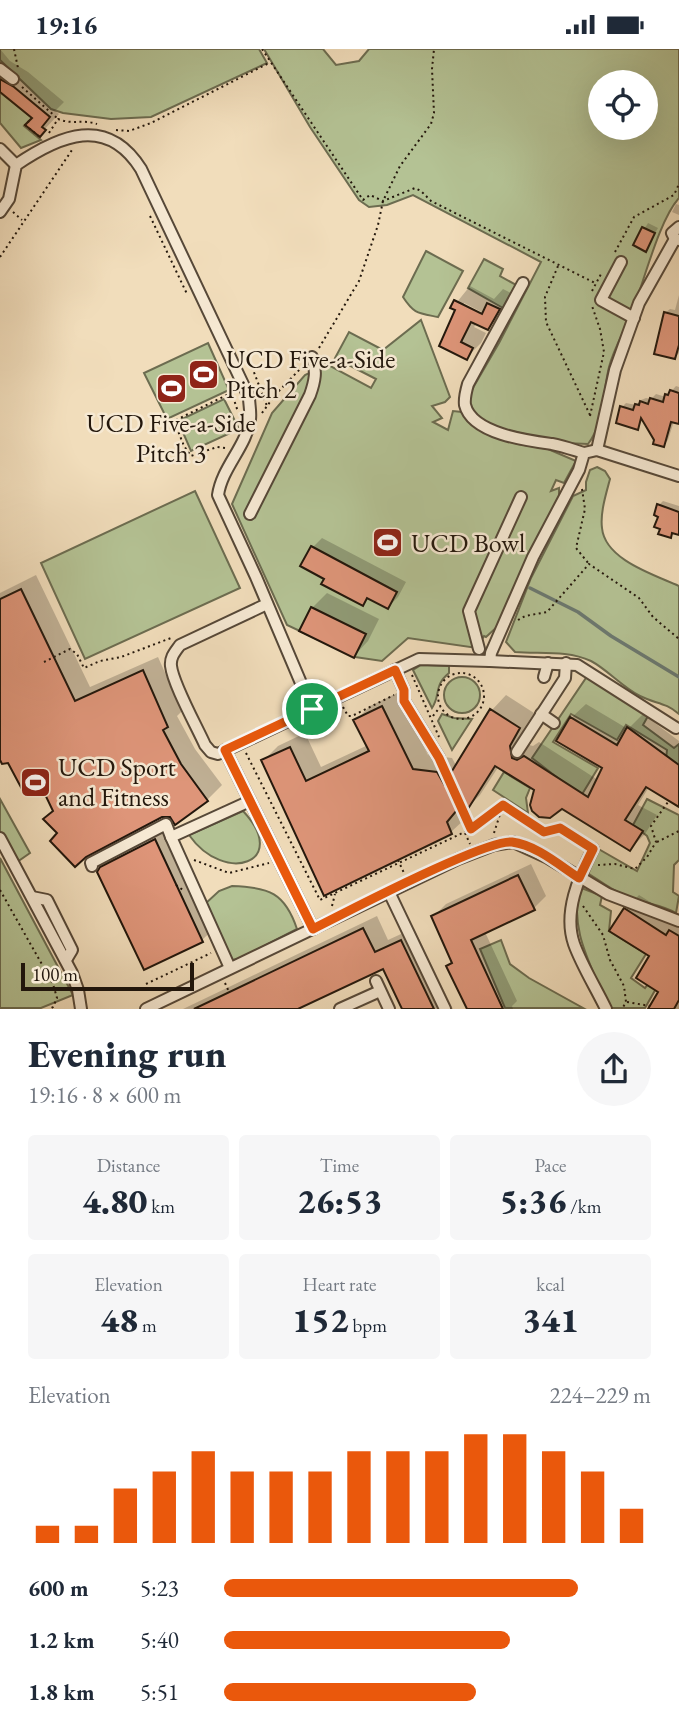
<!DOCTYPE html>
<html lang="en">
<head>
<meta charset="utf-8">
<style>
  :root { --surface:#fff; --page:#f6f6f7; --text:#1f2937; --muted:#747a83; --accent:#ea580c }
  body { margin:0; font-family:"EB Garamond",serif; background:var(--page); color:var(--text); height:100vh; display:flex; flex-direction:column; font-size:26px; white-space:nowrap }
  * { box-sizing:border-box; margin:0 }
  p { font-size:23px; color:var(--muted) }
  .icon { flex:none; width:38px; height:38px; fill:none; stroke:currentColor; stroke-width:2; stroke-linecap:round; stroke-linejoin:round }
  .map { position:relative; height:960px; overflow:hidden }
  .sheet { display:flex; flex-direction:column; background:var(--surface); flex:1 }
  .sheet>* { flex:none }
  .buttons { position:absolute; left:588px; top:21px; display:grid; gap:14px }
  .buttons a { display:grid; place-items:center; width:70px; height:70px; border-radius:50%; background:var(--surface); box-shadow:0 7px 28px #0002; font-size:35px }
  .scale { position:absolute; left:21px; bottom:18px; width:173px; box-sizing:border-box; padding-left:7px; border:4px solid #23170c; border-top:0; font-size:19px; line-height:24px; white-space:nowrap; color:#23170c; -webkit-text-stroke:5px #f6e9d3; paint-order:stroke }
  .pin { position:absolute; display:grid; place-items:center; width:60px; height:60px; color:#fff; margin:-30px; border:4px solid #fff; border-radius:50%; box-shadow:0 2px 7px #0007 }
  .round { display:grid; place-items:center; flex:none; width:74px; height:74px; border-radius:37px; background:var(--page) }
  .headline { display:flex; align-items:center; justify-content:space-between; height:119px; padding:0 28px }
  h1 { font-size:38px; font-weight:800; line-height:52px }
  .metrics { display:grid; grid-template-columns:repeat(3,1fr); gap:10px; height:119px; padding:7px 28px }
  .metrics div { display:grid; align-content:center; border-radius:7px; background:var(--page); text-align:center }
  .metrics b { font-size:35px; font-weight:800 }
  .metrics small { font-size:19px; font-weight:400 }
  .metrics p { font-size:19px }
  .chart { height:196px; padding:14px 28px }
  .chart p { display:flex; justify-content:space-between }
  .chart svg { width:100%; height:126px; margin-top:7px; stroke:var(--accent); stroke-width:6 }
  ul { padding:0 28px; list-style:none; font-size:23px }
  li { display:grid; grid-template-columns:112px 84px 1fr; align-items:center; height:52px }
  li i { height:18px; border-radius:9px; background:var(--accent) }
  .status { display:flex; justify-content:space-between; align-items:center; height:49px; padding:0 35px; background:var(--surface); direction:ltr }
  .status svg { height:19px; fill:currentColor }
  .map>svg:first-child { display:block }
  .green { fill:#b4c294; stroke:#6c6c50; stroke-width:2; fill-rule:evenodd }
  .shadow { fill:#0003; fill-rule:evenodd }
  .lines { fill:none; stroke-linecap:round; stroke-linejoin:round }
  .stream { stroke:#6b7971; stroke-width:3.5 }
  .building { fill:#de9579; stroke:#23170c; stroke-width:2 }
  .minor-casing { stroke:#564838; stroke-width:14 }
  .path { stroke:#23170c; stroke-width:2; stroke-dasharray:2 3.5; stroke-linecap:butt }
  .minor { stroke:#f6e9d3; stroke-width:10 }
  .route-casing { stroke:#fff; stroke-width:14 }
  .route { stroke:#ea580c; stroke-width:9 }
  .labels { text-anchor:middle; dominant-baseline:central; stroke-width:5; stroke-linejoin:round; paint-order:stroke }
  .poi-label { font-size:26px; fill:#23170c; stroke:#f6e9d3; text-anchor:start }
</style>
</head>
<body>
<div class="status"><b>19:16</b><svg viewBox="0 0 49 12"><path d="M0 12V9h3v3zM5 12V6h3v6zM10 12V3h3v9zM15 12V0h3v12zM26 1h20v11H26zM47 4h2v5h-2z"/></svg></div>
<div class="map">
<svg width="679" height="960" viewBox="0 0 679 960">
  <rect width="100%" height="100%" fill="#f1ddbb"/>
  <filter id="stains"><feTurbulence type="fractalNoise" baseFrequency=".00286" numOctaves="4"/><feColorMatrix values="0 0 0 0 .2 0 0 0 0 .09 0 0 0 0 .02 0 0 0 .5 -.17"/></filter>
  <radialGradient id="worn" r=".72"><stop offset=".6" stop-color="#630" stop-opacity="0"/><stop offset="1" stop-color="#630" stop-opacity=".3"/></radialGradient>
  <g class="green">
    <polygon points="0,0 259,0 267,14 151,68 111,70 63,64 51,60 0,11"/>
    <path d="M264,0h59l13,16 23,-4 10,-12h310v149c-20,22 -35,84 -47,114 -7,18 -18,36 -23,55 -6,24 -5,57 -21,77l-24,-1 -71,-16 -14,-8 -10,-14 1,-12 29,-50 42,-81 -128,-67 -26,10 -18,2 -10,-7 -49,-73zM600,33h46v46h-46z"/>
    <polygon points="0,43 32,69 24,77 41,91 21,99 0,74"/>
    <path d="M426,202l37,20 -25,46c-20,-4 -24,-3 -35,-20z"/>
    <polygon points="484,210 503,220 500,227 516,236 503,259 468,239"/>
    <polygon points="421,271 450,348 445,353 432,357 442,369 433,373 448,381 453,362 462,363 487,384 518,395 548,400 576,412 564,434 556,431 551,442 559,439 559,448 498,577 486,588 484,587 477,599 408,589 382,612 355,608 287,576 232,455 272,364 305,326 320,319 323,313 371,339 376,330 335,309 349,283 383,301"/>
    <polygon points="208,294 229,341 167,370 144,324"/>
    <polygon points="224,350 239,380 191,402 178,372"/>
    <path d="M597,418l8,4 5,8c-4,15 -10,34 -8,49 3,32 53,47 77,58v128c-14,-12 -23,-10 -39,-18 -18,-9 -32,-26 -49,-35 -24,-11 -50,-7 -76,-9l-9,-10 25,-64 42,-82 13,-6v-8l4,-12z"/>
    <polygon points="195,442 240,539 85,610 41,514"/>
    <path d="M421,616l28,1v7c-16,13 -8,22 -17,35l-19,-38z"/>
    <polygon points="588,626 648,667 643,676 674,699 679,695 679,719 666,710 667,701 626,676 617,691 571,665 553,693 598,719 581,747 532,709"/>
    <circle cx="462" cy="646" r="18"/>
    <polygon points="442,665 454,669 472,670 452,701 438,672"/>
    <polygon points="504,723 530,739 526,749 528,764 493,741"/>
    <polygon points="0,750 30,804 17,813 0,784"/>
    <path d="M647,750l32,16v45l-5,5 -1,27 6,4 -3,17c-16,-9 -35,-10 -52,-18 -15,-6 -29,-18 -43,-26l14,-22 42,24 13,-28 -3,-7 -14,-11z"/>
    <path d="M243,762c48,51 -18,75 -54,24z"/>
    <polygon points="0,809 73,946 41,959 0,959"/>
    <path d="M232,837c37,1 53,7 65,43l-58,30 -7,1 -27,-56 14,-13z"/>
    <path d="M579,838l23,9 -2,9 11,6 -2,20 37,23 -15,24 14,10 6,-8 7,5 -13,23h-41v-10c-16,-40 -33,-66 -25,-111z"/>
    <polygon points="501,891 510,915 529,929 583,959 505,959 480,900"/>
  </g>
  <g class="shadow">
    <polygon points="0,0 10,12 28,23 64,53 55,62 59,65 40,85 34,69 0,41"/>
    <polygon points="676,155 679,156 679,166 672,163"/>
    <polygon points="648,174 658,179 645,201 635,196"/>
    <path d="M470,237l24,13 9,-10 10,5 -11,20 -14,14 -11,-5 -3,4 12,6 -5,10 -15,15 -25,-13 16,-36 -4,-2zM464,254l25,13 -2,3 -23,-12z"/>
    <polygon points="679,246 679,304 675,308 665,264 670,260 675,261"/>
    <polygon points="676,337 679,338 679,371 674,372 668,391 664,396 656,391 643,369 638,379 622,358 626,354 636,356 641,351 646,349 651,350 656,345 666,348"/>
    <polygon points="663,452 679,457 679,484 674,483 670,487 660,467 659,456"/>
    <polygon points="322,489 406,533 398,548 388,558 369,549 363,555 327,529 312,499"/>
    <polygon points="36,526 90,638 158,608 182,662 177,667 195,700 222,736 207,751 175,774 171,767 162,766 60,784 54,762 42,734 0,707 0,544"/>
    <polygon points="327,544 379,570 368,592 354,607 312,559"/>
    <polygon points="397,644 428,706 452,709 457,718 492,661 506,646 534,664 523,681 526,695 533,697 539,693 598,731 605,718 571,669 586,655 628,680 643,665 679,692 679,756 649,738 638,756 657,766 645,785 630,800 499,717 480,746 466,760 463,753 460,757 466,769 451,783 325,844 263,712 278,697 305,684 321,718 368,696 355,672 370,657"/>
    <polygon points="169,777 217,877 202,891 145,918 101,819 116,804"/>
    <polygon points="531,815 546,847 534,859 485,883 517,952 512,957 513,960 469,960 449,917 453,912 433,868 446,855"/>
    <polygon points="639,846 679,871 679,960 650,960 660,942 651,907 625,861"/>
    <polygon points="377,867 388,891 414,879 453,960 405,960 384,917 292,960 183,960"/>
  </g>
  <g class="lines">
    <polyline class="stream" points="530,539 578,563 611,587 679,628"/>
  </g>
  <g class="building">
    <polygon points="0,30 14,38 50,68 42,78 46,81 40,88 25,76 32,69 0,43"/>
    <polygon points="642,178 655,184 646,203 633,196"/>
    <polygon points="454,251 482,265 487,254 500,260 488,281 471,273 461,293 473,299 467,311 439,297 455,261 450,259"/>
    <polygon points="664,263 679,267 679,296 675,310 654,305"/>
    <polygon points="670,341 679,344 679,375 671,373 664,398 653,395 654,391 641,369 638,381 616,374 620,357 633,361 635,355 639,356 640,352 648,355 650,349 663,353 665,345 668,346"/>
    <polygon points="657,455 679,463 679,486 672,484 671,489 658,485 660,480 654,478 658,468 654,466"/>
    <polygon points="311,497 397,543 388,560 367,549 363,557 321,535 324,530 300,517"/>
    <polygon points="21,540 75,652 143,621 168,678 163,681 181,715 208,752 175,776 170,768 162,768 86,808 75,818 50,792 57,784 43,770 53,762 41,737 24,744 8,714 2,715 0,711 0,550"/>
    <polygon points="311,558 366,585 354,609 299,582"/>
    <polygon points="382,657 413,720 437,723 444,735 490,660 520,679 510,697 512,709 517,711 524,707 588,748 602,719 556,692 570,668 617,696 627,678 679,716 679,758 646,738 625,771 643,782 630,802 562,760 550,769 539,768 532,762 530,756 534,741 495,717 466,763 462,755 447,773 452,785 324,847 261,711 290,698 306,732 369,702 353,671"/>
    <polygon points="155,790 203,893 144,921 97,823 100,818"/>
    <polygon points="518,826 535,861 471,891 503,960 467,960 446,917 452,914 431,867"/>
    <polygon points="624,859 666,886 669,881 679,887 679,951 674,960 648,960 658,943 636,929 649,907 609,882"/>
    <polygon points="363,879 375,903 401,891 434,960 402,960 383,920 298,960 194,960"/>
  </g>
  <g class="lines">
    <defs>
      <g id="minor">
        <polyline points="0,20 13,30"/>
        <polyline points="0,100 16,116"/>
        <path d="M0,163l9,-13 7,-34c44,-30 91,-50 125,4l108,228c0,7 2,15 1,22 -3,27 -28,48 -32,76l38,82 56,132"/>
        <polyline points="679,178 672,184 675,190 679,191"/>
        <polyline points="621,213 601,251 634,269"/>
        <path d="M523,234l-55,101c-2,7 -4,14 -3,21 7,29 64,36 87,39 11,2 22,6 32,9"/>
        <polyline points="597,401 615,321 639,254 675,190"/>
        <path d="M250,465l60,-119c5,-14 7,-24 2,-38"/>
        <path d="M267,555l-87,41c-5,7 -10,12 -9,21 2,18 26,61 34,79l6,7 7,2 201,-95 71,2 1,-8 42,-96 46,-87 5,-17 13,-3 82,26"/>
        <polyline points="479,600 469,562 521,448"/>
        <polyline points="490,612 577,616 676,679"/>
        <polyline points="395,621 404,641 404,652 439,709"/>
        <polyline points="544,628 548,614"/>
        <polyline points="541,665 554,674"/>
        <polyline points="225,701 313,880"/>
        <polyline points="517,703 565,629 566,614"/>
        <polyline points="0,789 72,924 78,941 81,960"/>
        <path d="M593,800c-14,28 -30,63 -19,95 8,22 22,44 32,65"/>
        <polyline points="92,817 91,814 166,775 171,788"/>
        <polyline points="389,843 445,960"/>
        <polyline points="32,848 47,851 72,901 66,911"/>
        <polyline points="230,919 171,788 250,752"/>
        <polyline points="376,932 389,960"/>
        <polyline points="146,960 458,810 494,796 513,793 548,809 608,845 679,872"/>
        <polyline points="340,960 380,942"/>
      </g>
    </defs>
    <use href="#minor" class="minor-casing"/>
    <g class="path">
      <polyline points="14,0 18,19"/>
      <polyline points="262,0 363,151 370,146 383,152 415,139 421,142 431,152 595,234"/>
      <polyline points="22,38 57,69"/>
      <polyline points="29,72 25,76 41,89"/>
      <polyline points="116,81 129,82 151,74 269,14"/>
      <path d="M49,84l9,-14c15,6 24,0 39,5"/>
      <polyline points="13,163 22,171"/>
      <polyline points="150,167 187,245"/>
      <polyline points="615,203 634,168 674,146 679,135"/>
      <polyline points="0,208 72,101"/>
      <polyline points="558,217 545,248 546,273 590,366"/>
      <polyline points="592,242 601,225"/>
      <polyline points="319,299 359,232 378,176 383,152 400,117 431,75 434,64 432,20 434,0"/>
      <polyline points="250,313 267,357"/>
      <polyline points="228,332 238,363"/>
      <polyline points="262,364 275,346 302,318"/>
      <polyline points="590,367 604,303 600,280 592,257"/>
      <polyline points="225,399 217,398 191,407 184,397 174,372 231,344"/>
      <polyline points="582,440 585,460 576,499 589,515"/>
      <polyline points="518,571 525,567 547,563 589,515 639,549 653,568 679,590"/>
      <polyline points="44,613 70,600 77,605 84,619 100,612 121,608 171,589"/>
      <circle cx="461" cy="647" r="23"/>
      <polyline points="412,626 439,688"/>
      <polyline points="314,633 320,638 332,639"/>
      <polyline points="343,658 348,667 352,667 394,646"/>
      <polyline points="433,667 440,658"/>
      <polyline points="246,704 320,851 471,780 503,756 544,783 560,779 582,793"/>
      <polyline points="444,720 470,779"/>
      <polyline points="465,784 470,795"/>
      <polyline points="494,784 503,756"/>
      <polyline points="657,793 679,782"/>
      <polyline points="194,811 229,824 269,814"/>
      <polyline points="398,811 404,824"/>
      <polyline points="598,816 615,815 635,820 647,808 656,793 651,777 668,753"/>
      <polyline points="176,836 183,841"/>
      <polyline points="0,841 53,935 57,949 53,958 50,960"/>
      <polyline points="332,857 335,845"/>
      <polyline points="583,857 603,886 610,911 624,937 626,953 622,960"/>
      <polyline points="225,934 229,943"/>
      <polyline points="146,935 211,904"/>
      <polyline points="627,953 650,957"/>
    </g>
    <use href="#minor" class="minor"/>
  </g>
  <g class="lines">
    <defs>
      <path id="route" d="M395,621l9,20v11l35,57 32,71 32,-24 41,27 16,-4 33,21 -14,29c-20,-13 -43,-33 -67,-36 -26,-3 -168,71 -199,87l-88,-179z"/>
    </defs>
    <use href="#route" class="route-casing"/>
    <use href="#route" class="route"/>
  </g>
  <defs>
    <symbol id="stadium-square" viewBox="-11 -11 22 22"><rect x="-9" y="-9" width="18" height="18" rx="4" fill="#8f2418" stroke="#f6e9d3"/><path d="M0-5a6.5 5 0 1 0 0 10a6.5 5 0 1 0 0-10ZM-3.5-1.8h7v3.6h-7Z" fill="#fff"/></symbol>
  </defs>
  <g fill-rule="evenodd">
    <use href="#stadium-square" x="186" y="308" width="35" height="35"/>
    <use href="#stadium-square" x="154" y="322" width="35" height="35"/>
    <use href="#stadium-square" x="370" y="476" width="35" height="35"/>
    <use href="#stadium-square" x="18" y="716" width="35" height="35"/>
  </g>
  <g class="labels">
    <g class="poi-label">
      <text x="226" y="310">UCD Five-a-Side<tspan x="226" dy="30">Pitch 2</tspan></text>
      <text x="171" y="374" text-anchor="middle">UCD Five-a-Side<tspan x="171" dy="30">Pitch 3</tspan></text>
      <text x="411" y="494">UCD Bowl</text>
      <text x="58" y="718">UCD Sport<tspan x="58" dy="30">and Fitness</tspan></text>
    </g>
  </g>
  <rect width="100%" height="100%" filter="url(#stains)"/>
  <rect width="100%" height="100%" fill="url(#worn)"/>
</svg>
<div class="buttons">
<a><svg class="icon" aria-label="locate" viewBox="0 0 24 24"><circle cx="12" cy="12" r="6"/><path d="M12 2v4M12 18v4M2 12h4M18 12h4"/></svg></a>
</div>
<div class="scale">100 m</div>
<div class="pin" style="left:312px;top:660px;background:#1e9e55"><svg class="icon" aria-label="arrive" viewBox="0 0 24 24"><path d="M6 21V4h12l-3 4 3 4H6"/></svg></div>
</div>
<section class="sheet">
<div class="headline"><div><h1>Evening run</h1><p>19:16 · 8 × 600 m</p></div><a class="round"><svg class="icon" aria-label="share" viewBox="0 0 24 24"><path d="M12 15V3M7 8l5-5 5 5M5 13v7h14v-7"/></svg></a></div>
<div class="metrics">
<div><p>Distance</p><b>4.80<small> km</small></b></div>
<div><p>Time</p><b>26:53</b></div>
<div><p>Pace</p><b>5:36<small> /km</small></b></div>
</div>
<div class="metrics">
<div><p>Elevation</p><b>48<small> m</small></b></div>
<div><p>Heart rate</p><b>152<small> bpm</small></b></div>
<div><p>kcal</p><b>341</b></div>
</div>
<div class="chart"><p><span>Elevation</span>224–229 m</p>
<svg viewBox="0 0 160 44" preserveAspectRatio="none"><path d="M5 44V38M15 44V38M25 44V25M35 44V19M45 44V12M55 44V19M65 44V19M75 44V19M85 44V12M95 44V12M105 44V12M115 44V6M125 44V6M135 44V12M145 44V19M155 44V32"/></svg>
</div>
<ul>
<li><b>600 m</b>5:23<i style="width:83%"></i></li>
<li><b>1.2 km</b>5:40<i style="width:67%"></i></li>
<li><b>1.8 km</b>5:51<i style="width:59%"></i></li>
</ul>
</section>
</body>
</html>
